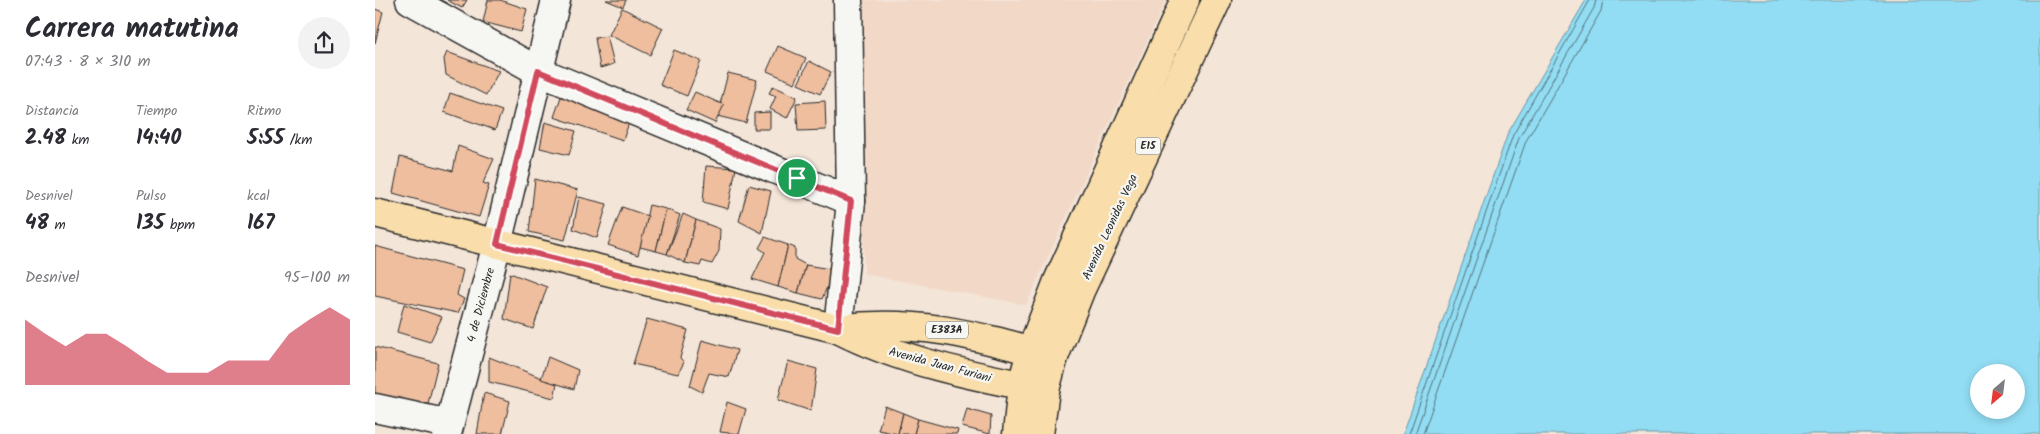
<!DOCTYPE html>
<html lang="es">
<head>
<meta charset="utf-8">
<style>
  :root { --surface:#fff; --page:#f2f2f3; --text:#2b2b33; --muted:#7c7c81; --accent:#d1495b }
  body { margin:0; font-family:Kalam,sans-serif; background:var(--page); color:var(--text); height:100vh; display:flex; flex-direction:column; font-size:19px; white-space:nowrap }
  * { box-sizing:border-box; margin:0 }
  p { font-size:16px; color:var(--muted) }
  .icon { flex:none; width:28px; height:28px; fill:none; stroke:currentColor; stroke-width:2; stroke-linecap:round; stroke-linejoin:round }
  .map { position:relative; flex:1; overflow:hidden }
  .sheet { display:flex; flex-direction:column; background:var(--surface); width:375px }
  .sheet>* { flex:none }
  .needle { width:32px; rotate:208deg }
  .tools { position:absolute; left:1595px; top:364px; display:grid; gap:10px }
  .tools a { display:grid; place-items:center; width:55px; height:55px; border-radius:50%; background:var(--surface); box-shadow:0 2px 8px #0003; font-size:25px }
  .pin { position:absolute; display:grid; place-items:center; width:42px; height:42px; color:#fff; margin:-21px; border:2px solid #fff; border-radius:50%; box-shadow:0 1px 5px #0007 }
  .round { display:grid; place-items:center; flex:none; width:52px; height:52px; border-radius:26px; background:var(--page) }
  .summary { display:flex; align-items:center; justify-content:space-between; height:85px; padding:0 25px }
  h1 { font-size:28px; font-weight:700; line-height:38px }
  .stats { display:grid; grid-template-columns:repeat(3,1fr); gap:8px; height:85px; padding:5px 25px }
  .stats div { display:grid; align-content:center }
  .stats b { font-size:21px; font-weight:700 }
  .stats small { font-size:14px; font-weight:400 }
  .stats p { font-size:14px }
  .chart { height:140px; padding:10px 25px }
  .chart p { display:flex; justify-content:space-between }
  .chart svg { width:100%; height:90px; margin-top:5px; fill:var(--accent); opacity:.7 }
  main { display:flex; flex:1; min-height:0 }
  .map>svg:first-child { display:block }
  .built { fill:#f2d9c7 }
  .water { fill:#92ddf3; stroke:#6996a3; fill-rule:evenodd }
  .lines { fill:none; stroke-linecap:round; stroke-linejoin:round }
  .shore { stroke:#54727b; stroke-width:1 }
  .building { fill:#eebe9e; stroke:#2b2b2b }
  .minor-casing { stroke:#2b2b2b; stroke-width:31 }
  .major-casing { stroke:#2b2b2b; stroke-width:31 }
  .highway-casing { stroke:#2b2b2b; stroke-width:31 }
  .minor { stroke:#f6f6f2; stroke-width:28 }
  .major { stroke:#f9deab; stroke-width:28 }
  .highway { stroke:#f9deab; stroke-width:28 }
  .route-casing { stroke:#fff; stroke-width:10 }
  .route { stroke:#d1495b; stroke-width:6 }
  .labels { text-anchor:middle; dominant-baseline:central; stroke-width:4.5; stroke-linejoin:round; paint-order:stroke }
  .shield { fill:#f6f6f2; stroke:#686867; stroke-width:1 }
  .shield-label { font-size:11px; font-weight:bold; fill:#2b2b2b }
  .street-label { font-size:12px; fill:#2b2b2b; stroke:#f6f6f2 }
</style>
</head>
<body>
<main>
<section class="sheet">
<div class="summary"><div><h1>Carrera matutina</h1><p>07:43 · 8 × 310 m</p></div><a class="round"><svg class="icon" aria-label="share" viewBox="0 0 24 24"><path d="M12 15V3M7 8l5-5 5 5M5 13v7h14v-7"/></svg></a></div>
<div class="stats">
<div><p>Distancia</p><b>2.48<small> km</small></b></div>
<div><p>Tiempo</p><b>14:40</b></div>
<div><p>Ritmo</p><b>5:55<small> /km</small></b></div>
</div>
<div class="stats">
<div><p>Desnivel</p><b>48<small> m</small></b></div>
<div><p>Pulso</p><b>135<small> bpm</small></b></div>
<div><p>kcal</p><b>167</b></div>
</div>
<div class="chart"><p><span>Desnivel</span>95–100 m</p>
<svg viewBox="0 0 160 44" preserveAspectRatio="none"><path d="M0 44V12L10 19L20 25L30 19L40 19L50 25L60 32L70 38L80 38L90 38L100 32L110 32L120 32L130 19L140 12L150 6L160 12V44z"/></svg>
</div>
</section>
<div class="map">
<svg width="1665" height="434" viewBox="0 0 1665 434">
  <rect width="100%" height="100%" fill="#f4e5d9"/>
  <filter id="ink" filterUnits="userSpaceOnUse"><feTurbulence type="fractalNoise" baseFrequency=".02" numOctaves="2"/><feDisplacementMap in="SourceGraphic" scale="10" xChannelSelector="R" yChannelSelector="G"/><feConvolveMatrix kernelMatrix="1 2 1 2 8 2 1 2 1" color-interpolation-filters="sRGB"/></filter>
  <g filter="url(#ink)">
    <polygon class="built" points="486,0 791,0 651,305 489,274"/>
    <path class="water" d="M1211,0h454v434h-637l105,-301zM1604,372h37v38h-37z"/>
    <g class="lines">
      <g class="shore">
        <polyline points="1034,434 1138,135 1215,0"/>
        <polyline points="1040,434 1144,138 1219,8 1221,0"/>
        <polyline points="1048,434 1151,141 1226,11 1228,0"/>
      </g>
    </g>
    <g class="building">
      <polygon points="72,0 92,0 87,8"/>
      <polygon points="113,0 125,0 152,9 146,32 108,22"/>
      <polygon points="231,0 251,0 248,7"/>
      <polygon points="247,8 288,28 275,55 234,35"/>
      <polygon points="0,9 8,12 0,43"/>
      <polygon points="232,36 239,64 225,68 220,38"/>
      <polygon points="403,46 431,58 420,83 392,71"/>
      <polygon points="299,50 326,61 312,96 285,85"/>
      <polygon points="72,52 124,71 111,95 71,75 69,59"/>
      <polygon points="434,61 456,72 445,94 423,84"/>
      <polygon points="353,73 382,80 371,123 342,116"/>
      <polygon points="398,86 422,97 412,118 395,109 401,96 394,93"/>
      <polygon points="320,92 349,105 340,123 311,110"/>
      <polygon points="75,93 127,111 120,130 69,112"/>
      <polygon points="187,94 256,117 248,140 179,117"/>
      <polygon points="450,101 451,130 423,131 421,103"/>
      <polygon points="395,112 395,129 379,129 379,113"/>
      <polygon points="170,122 201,131 194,155 165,148"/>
      <polygon points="83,146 119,159 108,183 114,185 104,217 18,193 25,157 78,171"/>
      <polygon points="331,166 361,168 353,209 328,202"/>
      <polygon points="160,179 203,190 190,240 154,232"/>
      <polygon points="374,185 396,191 387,233 364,221"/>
      <polygon points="204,197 232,204 222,238 198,229"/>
      <polygon points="274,205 291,209 281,251 265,247"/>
      <polygon points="247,207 273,216 263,255 233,245"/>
      <polygon points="291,209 305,215 292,254 281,251"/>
      <polygon points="308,214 321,220 310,263 292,254"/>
      <polygon points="321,220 345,229 344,251 337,264 327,261 325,266 310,263"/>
      <polygon points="390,237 413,245 403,287 377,279 390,252 384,248"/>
      <polygon points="413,245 420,248 420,259 431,265 423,293 403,287"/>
      <polygon points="0,246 88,270 82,295 89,299 83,313 0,296"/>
      <polygon points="431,265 455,269 455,280 447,299 423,293"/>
      <polygon points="135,273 172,287 158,329 129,319"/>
      <polygon points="29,304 67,317 55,342 22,332"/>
      <polygon points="272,319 313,330 305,358 309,362 303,374 258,364"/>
      <polygon points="327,340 362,350 354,377 334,373 327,392 315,386"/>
      <polygon points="0,347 63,363 51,412 0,399"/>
      <polygon points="114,357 182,384 179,398 114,382"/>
      <polygon points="173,357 203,370 199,389 166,379"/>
      <polygon points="413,361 442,369 436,411 403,400"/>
      <polygon points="109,393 135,401 127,434 102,434"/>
      <polygon points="352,402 371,409 364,434 345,432"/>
      <polygon points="510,406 528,413 523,434 503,430"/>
      <polygon points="592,409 616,416 615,434 587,427"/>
      <polygon points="528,413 543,419 539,434 523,434"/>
      <polygon points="543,419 583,430 582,434 539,434"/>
    </g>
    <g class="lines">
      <defs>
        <g id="minor">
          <polyline points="35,0 163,71 476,201"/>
          <polyline points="463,329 476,201 473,0"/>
          <polyline points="0,408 74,424"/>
          <polyline points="72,434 122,244 181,0"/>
        </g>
        <g id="major">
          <path d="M0,213l463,116c64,33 136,47 207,61"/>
          <path d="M463,329c79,-11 140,7 216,28"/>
        </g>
        <g id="highway">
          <polyline points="642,434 647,385 656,351 683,281 810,0"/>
          <polyline points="664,434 670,390 679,357 705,291 842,0"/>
        </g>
      </defs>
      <use href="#minor" class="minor-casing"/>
      <use href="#major" class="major-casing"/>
      <use href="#highway" class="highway-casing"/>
      <use href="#minor" class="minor"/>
      <use href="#major" class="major"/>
      <use href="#highway" class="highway"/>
    </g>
  </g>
  <g class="lines" filter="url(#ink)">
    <defs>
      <polygon id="route" points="163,71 476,201 463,329 122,244"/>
    </defs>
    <use href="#route" class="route-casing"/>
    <use href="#route" class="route"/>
  </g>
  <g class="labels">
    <g class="shield">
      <rect x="760.5" y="137.5" width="25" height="17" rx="4"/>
      <rect x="551" y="321.5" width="42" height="17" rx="4"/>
    </g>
    <g class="shield-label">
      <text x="773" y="146">E15</text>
      <text x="572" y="330">E383A</text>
    </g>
    <g class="street-label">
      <text transform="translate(735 227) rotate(-65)">Avenida Leonidas Vega</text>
      <text transform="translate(106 305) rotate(-75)">4 de Diciembre</text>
      <text transform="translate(565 365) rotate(15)">Avenida Juan Furiani</text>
    </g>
  </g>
</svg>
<div class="tools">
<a><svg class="needle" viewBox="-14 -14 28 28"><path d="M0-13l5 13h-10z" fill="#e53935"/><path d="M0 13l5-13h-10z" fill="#7c7c81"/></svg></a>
</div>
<div class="pin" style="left:422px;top:178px;background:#1e9e55"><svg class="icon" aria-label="arrive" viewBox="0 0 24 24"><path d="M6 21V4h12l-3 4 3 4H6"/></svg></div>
</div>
</main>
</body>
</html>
